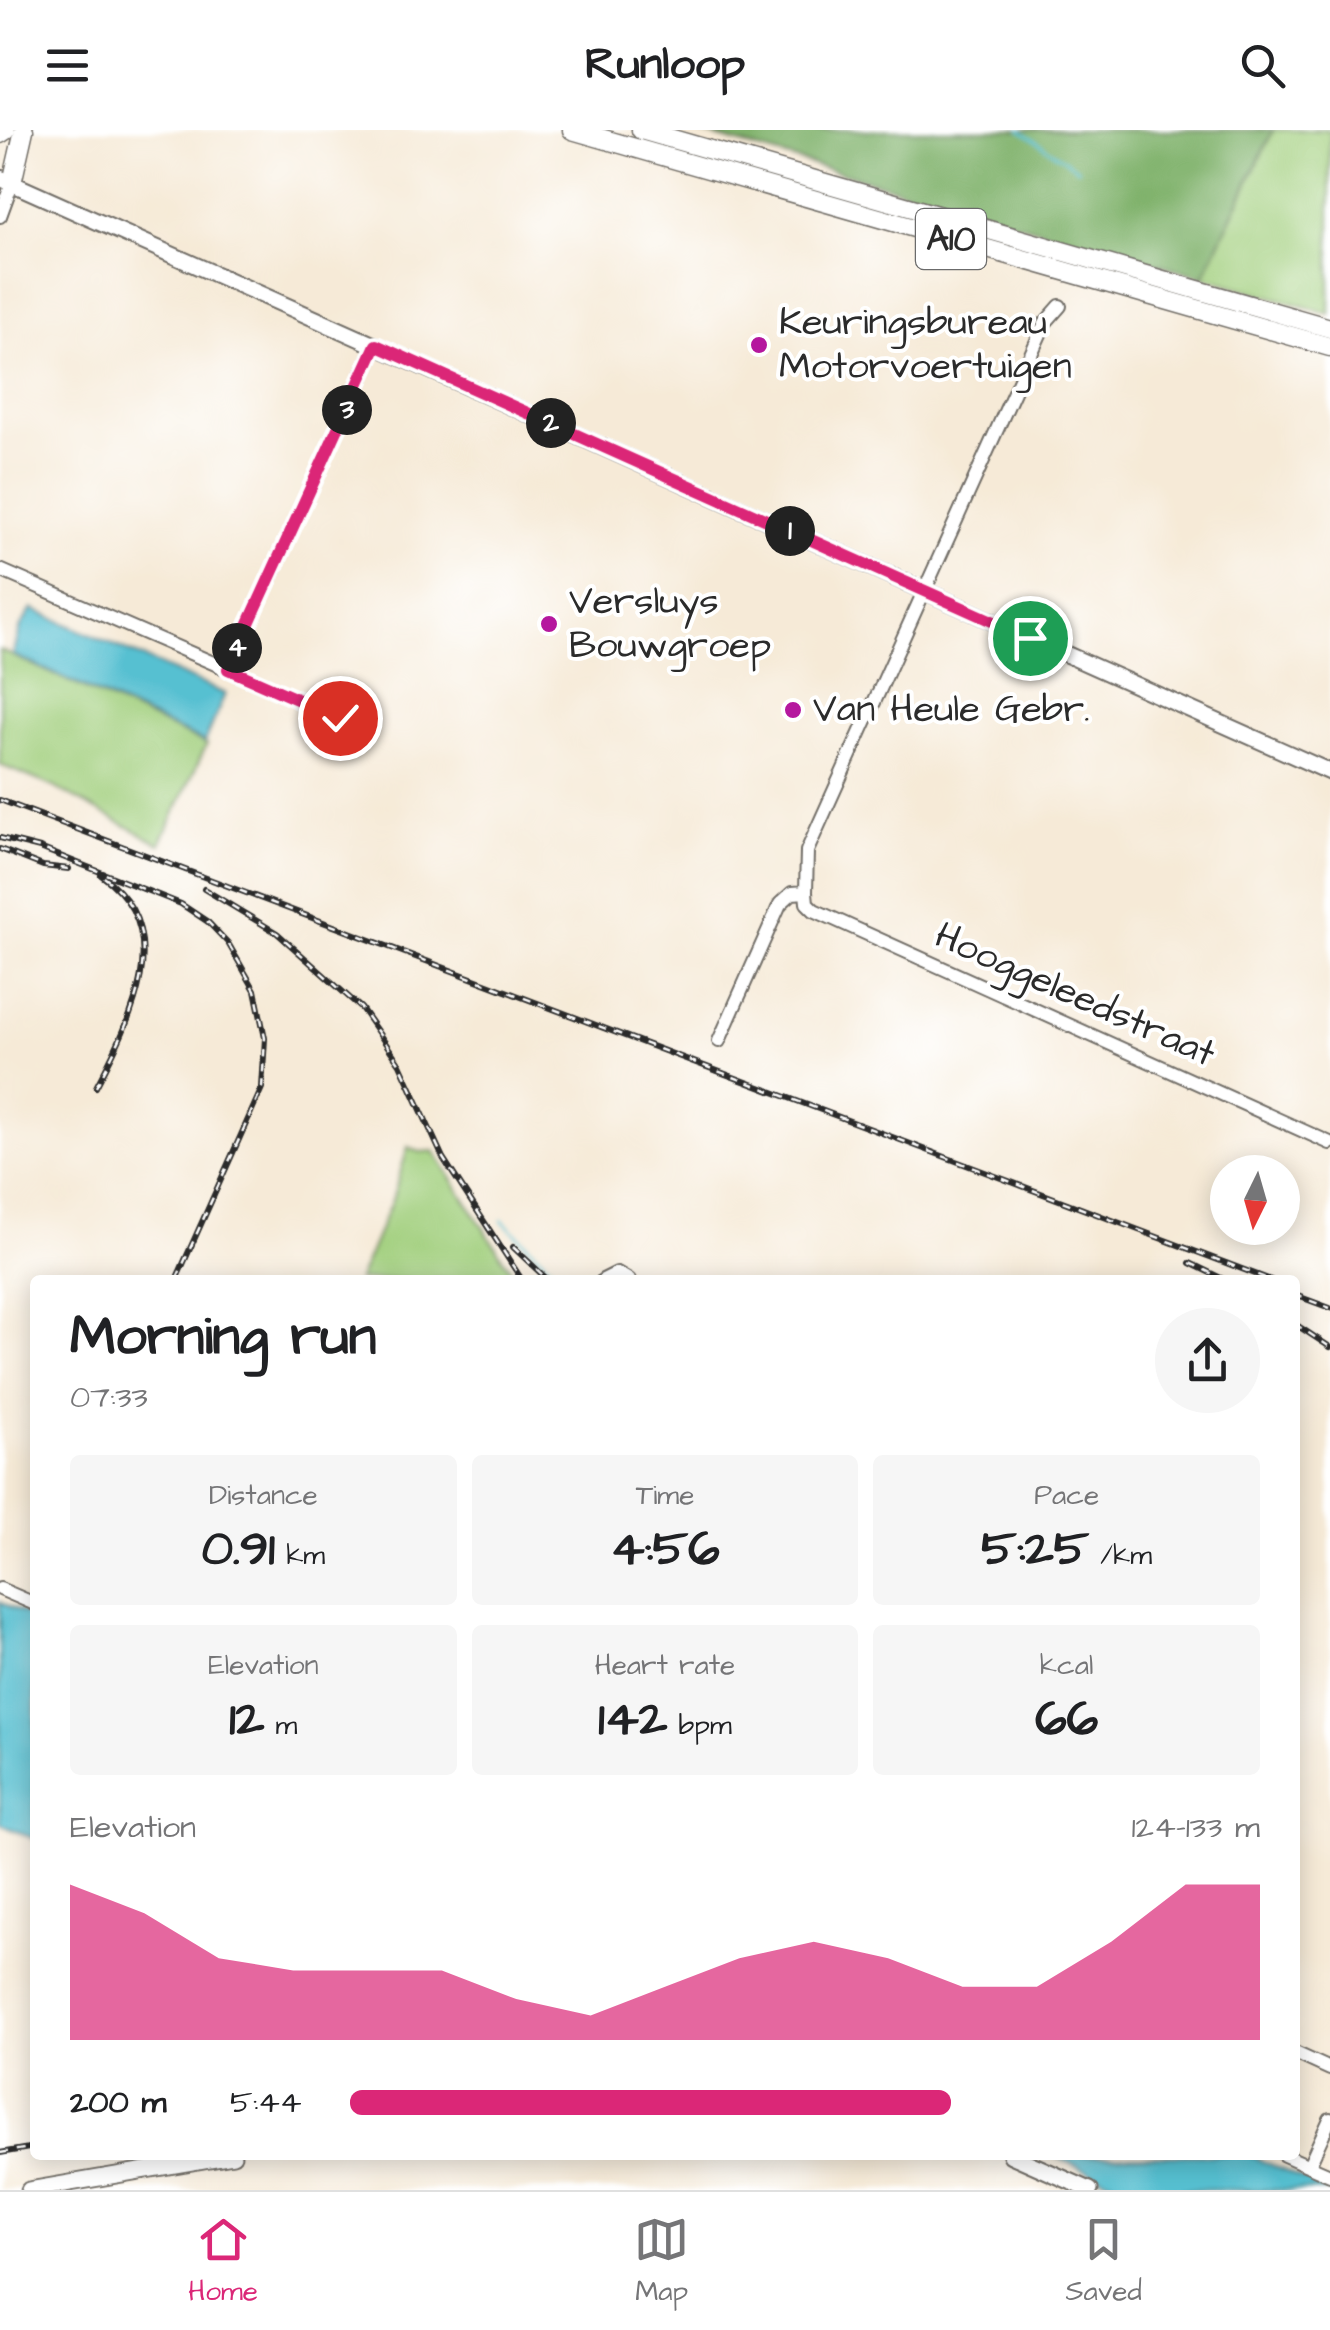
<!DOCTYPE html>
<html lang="en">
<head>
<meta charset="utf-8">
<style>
  :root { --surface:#fff; --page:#f6f6f6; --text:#202124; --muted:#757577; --line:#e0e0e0; --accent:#db2777 }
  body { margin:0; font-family:"Architects Daughter",sans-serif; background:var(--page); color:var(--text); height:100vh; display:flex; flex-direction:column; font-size:38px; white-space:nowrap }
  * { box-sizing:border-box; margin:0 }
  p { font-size:32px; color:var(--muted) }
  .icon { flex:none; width:55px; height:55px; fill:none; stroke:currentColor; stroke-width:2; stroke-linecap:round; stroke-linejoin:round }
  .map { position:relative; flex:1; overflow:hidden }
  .drawer { position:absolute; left:30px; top:1145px; width:1270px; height:885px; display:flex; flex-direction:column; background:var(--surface); border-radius:10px; box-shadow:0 5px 25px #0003 }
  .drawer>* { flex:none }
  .needle { width:65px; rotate:185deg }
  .buttons { position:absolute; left:1210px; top:1025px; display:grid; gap:20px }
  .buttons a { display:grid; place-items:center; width:90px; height:90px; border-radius:50%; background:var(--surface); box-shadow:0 5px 25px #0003; font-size:50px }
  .pin { position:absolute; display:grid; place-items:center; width:85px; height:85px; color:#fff; margin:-42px; border:5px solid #fff; border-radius:50%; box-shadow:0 2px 10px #0007 }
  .km { position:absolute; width:50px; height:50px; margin:-25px; border-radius:50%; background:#222; color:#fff; font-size:28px; line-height:50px; text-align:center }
  .round { display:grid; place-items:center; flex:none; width:105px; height:105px; border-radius:52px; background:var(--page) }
  .overview { display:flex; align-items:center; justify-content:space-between; height:170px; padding:0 40px }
  h1 { font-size:55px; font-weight:800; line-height:75px }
  .metrics { display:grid; grid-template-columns:repeat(3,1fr); gap:15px; height:170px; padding:10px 40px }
  .metrics div { display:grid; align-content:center; border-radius:10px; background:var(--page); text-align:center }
  .metrics b { font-size:50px; font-weight:800 }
  .metrics small { font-size:28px; font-weight:400 }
  .metrics p { font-size:28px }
  .chart { height:280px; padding:20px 40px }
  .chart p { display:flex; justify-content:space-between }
  .chart svg { width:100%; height:180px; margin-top:10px; fill:var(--accent); opacity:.7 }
  ul { padding:0 40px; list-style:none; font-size:32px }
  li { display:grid; grid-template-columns:160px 120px 1fr; align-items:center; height:75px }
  li i { height:25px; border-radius:12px; background:var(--accent) }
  header { display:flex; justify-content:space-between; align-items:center; height:130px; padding:0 40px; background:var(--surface); font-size:45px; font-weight:800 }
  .tabs { display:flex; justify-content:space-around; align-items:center; height:140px; border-top:2px solid var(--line); background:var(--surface); font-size:28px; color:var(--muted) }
  .tabs a { display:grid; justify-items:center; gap:5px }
  .tabs .active { color:var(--accent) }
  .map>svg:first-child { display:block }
  .green { fill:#a1cf7d; stroke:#667d54; stroke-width:2.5 }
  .forest { fill:#80b26c; stroke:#566e4c; stroke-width:2.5 }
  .water { fill:#56c0d1; stroke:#40767e; stroke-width:2.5 }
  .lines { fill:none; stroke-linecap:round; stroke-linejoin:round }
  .stream { stroke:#56c0d1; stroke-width:2.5 }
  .minor-casing { stroke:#726e67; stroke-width:16 }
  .major-casing { stroke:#726e67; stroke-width:19 }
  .highway-casing { stroke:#726e67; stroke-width:21 }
  .minor { stroke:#fff; stroke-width:12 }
  .major { stroke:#fff; stroke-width:15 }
  .highway { stroke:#fff; stroke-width:18 }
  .rail-casing { stroke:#2b2b2b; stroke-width:6 }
  .rail { stroke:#fff; stroke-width:2.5; stroke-dasharray:8; stroke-linecap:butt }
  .route-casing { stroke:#fff; stroke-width:20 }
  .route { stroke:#db2777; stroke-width:12 }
  .poi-dot { fill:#b5179e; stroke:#fff; stroke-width:4 }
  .labels { text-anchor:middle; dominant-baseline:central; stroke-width:8; stroke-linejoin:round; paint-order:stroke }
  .shield { fill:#fff; stroke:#6b6b6b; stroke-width:2.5 }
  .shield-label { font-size:35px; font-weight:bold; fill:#2b2b2b }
  .poi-label { font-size:38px; fill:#2b2b2b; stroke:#fff; text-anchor:start }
  .street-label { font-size:38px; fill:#2b2b2b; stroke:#fff }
</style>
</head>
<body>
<header><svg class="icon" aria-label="menu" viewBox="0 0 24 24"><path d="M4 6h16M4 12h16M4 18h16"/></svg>Runloop<svg class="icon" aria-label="search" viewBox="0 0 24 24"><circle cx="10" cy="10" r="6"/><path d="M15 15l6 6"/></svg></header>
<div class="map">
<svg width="1330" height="2060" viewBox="0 0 1330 2060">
  <rect width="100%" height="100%" fill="#fff"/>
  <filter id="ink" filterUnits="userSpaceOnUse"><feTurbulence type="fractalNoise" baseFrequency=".01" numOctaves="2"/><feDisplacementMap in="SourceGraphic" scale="20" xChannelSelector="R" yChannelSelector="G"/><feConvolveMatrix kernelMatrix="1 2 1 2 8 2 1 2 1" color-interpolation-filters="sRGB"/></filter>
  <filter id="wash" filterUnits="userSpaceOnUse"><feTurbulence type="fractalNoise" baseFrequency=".0048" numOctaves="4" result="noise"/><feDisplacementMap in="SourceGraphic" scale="40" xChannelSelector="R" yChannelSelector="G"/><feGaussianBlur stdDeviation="2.25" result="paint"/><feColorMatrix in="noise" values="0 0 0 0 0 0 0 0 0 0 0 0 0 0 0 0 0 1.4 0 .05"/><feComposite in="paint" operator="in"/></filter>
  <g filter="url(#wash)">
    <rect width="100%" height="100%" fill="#f6ead7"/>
    <g class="green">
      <polygon points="1273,0 1330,0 1330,184 1203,147"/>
      <polygon points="0,520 207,614 160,714 54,657 0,635"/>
      <polygon points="408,1017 420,1022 434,1021 517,1150 358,1150 392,1070"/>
    </g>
    <polygon class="forest" points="692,0 1273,0 1203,147"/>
    <g class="water">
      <polygon points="32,479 225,564 205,612 13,525 21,496"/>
      <polygon points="0,1472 35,1488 35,1709 0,1694"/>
      <polygon points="1052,2025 1249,2025 1328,2060 1131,2060"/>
    </g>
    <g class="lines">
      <g class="stream">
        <polyline points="1020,0 1078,39"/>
        <polyline points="502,1090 564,1150"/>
      </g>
    </g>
  </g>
  <g filter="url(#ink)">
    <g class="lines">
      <defs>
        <g id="minor">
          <polyline points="0,86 12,53"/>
          <polyline points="0,440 339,588"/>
          <polyline points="228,539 376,215"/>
          <polyline points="806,762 807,773 814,780 1330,1013"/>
          <polyline points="719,911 780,774 792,763 806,762 807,721 1045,193 1060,176"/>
          <polyline points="603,1150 617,1143 629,1150"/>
          <polyline points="0,1459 35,1474"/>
          <polyline points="1295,1923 1330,1939"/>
          <polyline points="1284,2025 1330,2045"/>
          <polyline points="1309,2035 1330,1989"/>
        </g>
        <g id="major">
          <polyline points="0,48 1330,642"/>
          <polyline points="1011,2025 1090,2060"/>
          <polyline points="29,2060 233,2025"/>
        </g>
        <g id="highway">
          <polyline points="572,0 1330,217"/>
          <polyline points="641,0 1330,198"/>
          <polyline points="0,4 6,0"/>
          <polyline points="12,53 24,0"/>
        </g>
      </defs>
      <use href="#minor" class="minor-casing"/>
      <use href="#major" class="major-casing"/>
      <use href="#highway" class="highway-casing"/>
      <use href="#minor" class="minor"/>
      <use href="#major" class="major"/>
      <use href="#highway" class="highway"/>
      <defs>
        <g id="rail">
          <polyline points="0,670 1271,1150"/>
          <polyline points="0,708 40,718 181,774 208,792 228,813 255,860 265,908 262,958 176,1150"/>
          <polyline points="0,719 43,736 69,739"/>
          <polyline points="204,759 277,803 361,878 400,934 443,1028 522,1150"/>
          <path d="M96,957c34,-65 83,-157 5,-212"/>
          <polyline points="513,1117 548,1150"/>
          <polyline points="1190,1133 1225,1150"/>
          <polyline points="1295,1165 1330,1178"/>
          <polyline points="1295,1194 1330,1217"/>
          <polyline points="0,2023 35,2017"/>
        </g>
      </defs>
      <use href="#rail" class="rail-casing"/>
      <use href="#rail" class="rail"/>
    </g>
  </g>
  <g class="lines" filter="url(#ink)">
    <defs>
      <polyline id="route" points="340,588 228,539 376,215 1030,508"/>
    </defs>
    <use href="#route" class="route-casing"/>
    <use href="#route" class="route"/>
  </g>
  <g class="poi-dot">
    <circle cx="759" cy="215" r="10"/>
    <circle cx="549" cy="494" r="10"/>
    <circle cx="793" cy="580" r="10"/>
  </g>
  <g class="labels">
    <rect class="shield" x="916" y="79" width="70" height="60" rx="8"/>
    <g class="shield-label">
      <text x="951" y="109">A10</text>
    </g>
    <g class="poi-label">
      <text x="779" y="193">Keuringsbureau<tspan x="779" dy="44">Motorvoertuigen</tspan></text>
      <text x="569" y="472">Versluys<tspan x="569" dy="44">Bouwgroep</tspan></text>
      <text x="813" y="580">Van Heule Gebr.</text>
    </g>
    <g class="street-label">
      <text transform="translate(1075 865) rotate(24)">Hooggeleedstraat</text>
    </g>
  </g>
</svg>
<div class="buttons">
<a><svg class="needle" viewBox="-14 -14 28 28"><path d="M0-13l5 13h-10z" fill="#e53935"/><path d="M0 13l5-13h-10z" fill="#757577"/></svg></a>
</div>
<div class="pin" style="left:1030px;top:508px;background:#1e9e55"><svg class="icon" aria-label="arrive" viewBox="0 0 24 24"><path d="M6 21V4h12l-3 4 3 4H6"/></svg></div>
<div class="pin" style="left:340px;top:588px;background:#d93025"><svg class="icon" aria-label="check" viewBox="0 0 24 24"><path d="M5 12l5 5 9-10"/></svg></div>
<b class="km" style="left:790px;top:401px">1</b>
<b class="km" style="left:551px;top:293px">2</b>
<b class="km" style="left:347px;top:280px">3</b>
<b class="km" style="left:237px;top:518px">4</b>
<section class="drawer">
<div class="overview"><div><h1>Morning run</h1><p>07:33</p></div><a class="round"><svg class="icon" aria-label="share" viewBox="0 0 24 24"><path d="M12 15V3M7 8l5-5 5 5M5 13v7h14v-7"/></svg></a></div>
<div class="metrics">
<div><p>Distance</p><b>0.91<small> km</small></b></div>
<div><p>Time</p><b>4:56</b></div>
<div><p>Pace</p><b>5:25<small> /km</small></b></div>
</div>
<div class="metrics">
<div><p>Elevation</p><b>12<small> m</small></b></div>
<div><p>Heart rate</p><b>142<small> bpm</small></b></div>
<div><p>kcal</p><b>66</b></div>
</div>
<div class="chart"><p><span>Elevation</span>124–133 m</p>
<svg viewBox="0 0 160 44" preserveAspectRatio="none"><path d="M0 44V6L10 13L20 24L30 27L40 27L50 27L60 34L70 38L80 31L90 24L100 20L110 24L120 31L130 31L140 20L150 6L160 6V44z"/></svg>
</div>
<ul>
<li><b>200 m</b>5:44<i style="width:66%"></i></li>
</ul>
</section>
</div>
<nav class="tabs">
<a class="active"><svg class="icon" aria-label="home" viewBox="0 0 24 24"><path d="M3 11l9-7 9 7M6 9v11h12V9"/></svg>Home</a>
<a><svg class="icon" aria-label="map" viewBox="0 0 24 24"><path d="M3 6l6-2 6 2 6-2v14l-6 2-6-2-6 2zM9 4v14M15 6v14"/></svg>Map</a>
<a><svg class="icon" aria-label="saved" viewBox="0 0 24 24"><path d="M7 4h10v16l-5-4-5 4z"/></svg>Saved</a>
</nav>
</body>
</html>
